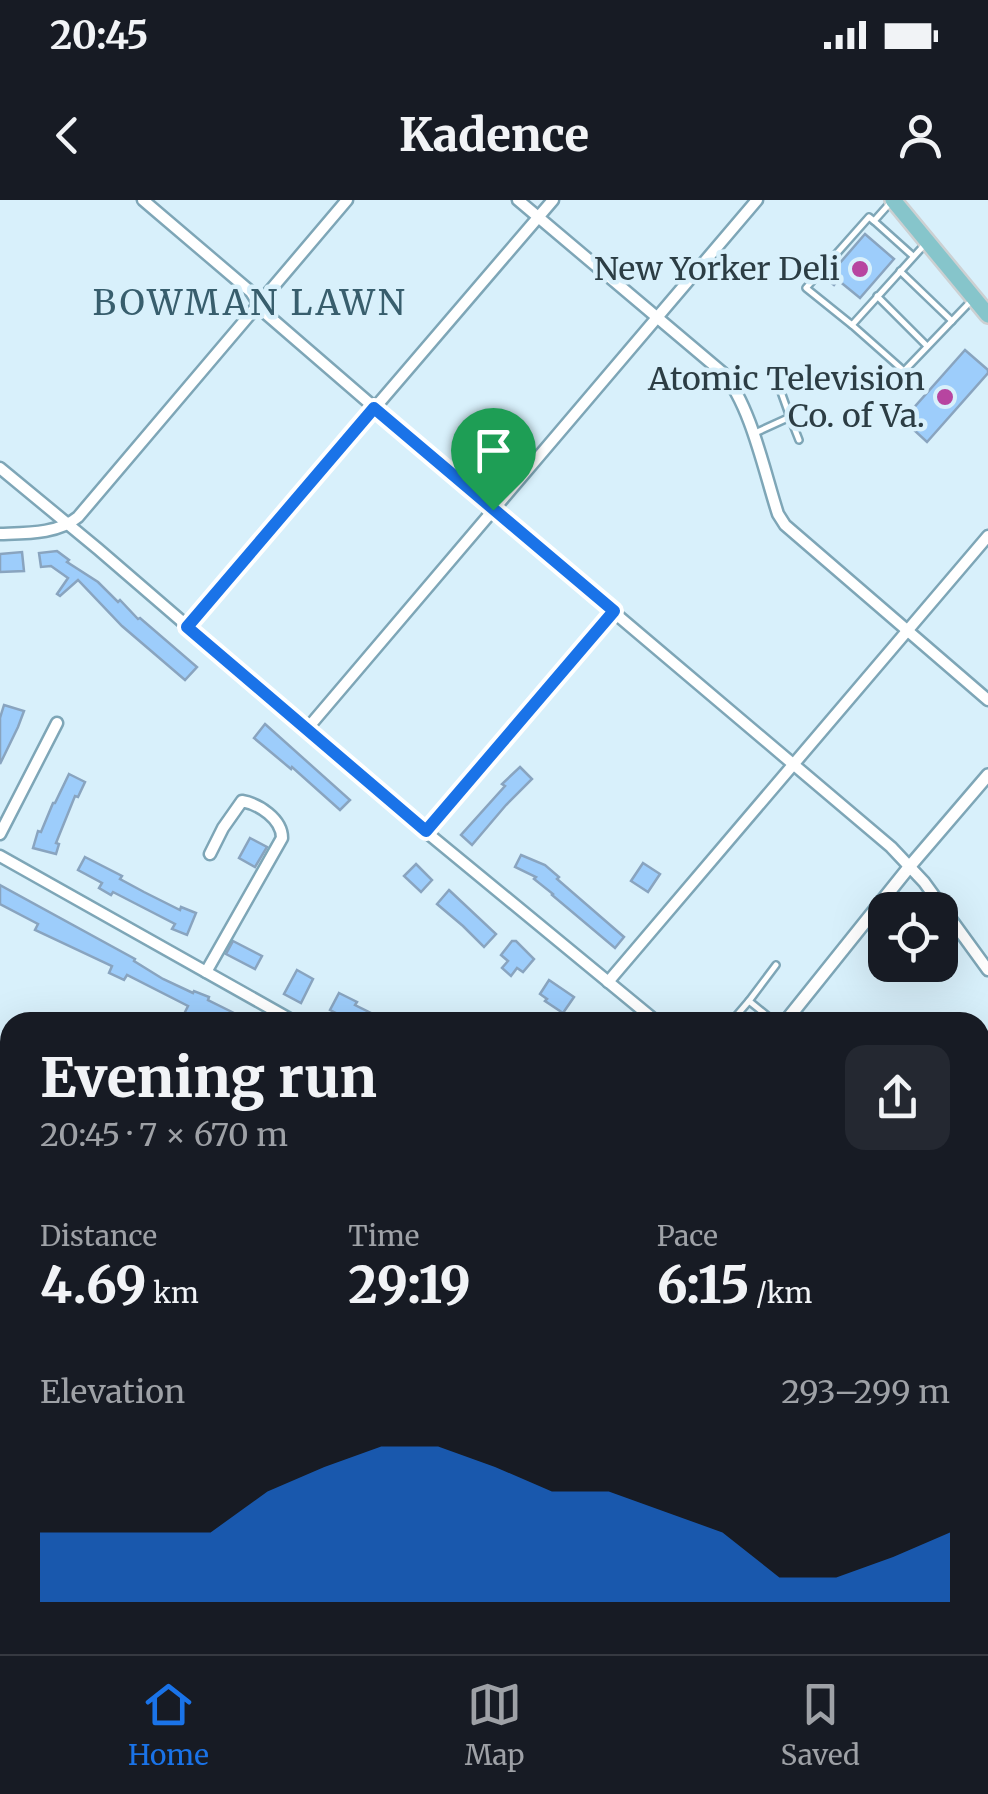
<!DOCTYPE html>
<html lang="en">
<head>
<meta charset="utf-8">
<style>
  :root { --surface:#171b24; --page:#242831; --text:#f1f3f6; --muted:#9ea1a6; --line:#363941; --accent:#1a73e8 }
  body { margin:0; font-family:Merriweather,serif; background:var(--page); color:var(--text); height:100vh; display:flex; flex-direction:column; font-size:38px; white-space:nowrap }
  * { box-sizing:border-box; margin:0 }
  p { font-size:32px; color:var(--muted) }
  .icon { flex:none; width:55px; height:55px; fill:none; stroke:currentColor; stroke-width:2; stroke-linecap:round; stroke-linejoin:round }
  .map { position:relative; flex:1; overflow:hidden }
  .panel { position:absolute; left:0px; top:812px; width:990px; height:642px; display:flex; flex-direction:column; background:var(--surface); border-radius:30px 30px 0 0; box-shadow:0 10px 40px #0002 }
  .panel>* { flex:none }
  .fabs { position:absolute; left:868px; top:692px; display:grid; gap:20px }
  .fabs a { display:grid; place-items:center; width:90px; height:90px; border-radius:20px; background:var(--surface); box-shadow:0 10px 40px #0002; font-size:50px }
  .pin { position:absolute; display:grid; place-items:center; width:85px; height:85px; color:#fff; margin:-102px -42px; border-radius:50% 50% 50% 0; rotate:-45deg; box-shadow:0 0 10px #0007 }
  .pin .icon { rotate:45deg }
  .round { display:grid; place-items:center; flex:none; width:105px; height:105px; border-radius:20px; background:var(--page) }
  .head { display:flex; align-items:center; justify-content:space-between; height:170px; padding:0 40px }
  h1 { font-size:55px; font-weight:800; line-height:75px }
  .stats { display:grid; grid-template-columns:repeat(3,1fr); gap:15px; height:170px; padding:10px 40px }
  .stats div { display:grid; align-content:center }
  .stats b { font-size:50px; font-weight:800 }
  .stats small { font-size:28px; font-weight:400 }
  .stats p { font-size:28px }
  .chart { height:280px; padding:20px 40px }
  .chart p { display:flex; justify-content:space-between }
  .chart svg { width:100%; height:180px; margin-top:10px; fill:var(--accent); opacity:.7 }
  .status { display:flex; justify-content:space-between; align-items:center; height:70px; padding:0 50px; background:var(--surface); direction:ltr }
  .status svg { height:28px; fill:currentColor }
  header { display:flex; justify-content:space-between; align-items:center; height:130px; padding:0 40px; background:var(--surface); font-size:45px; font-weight:800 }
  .dock { display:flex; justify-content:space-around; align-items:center; height:140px; border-top:2px solid var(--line); background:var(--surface); font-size:28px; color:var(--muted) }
  .dock a { display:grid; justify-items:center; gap:5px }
  .dock .selected { color:var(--accent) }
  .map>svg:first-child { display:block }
  .green { fill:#86c5df }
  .building { fill:#9dcdfb; stroke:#89a4bf; stroke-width:2.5 }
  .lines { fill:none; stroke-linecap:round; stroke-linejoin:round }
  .service-casing { stroke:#7ea6b7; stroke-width:10 }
  .minor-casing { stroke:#7ea6b7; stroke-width:15 }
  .tertiary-casing { stroke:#7ea6b7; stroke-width:16 }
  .primary-casing { stroke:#ccd0d2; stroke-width:20 }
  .motorway-casing { stroke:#ccd0d2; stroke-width:22 }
  .service { stroke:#fff; stroke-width:5 }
  .minor { stroke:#fff; stroke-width:10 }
  .tertiary { stroke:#fff; stroke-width:11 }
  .primary { stroke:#86c5cb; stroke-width:15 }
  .motorway { stroke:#369fa9; stroke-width:18 }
  .route-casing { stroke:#fff; stroke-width:20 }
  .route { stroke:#1a73e8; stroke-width:12 }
  .poi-dot { fill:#b745a0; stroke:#d8f0fb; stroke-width:4 }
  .labels { text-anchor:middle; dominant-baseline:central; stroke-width:9; stroke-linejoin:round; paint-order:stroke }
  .poi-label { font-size:32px; fill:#2c3d44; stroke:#d8f0fb; text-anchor:end }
  .neighbourhood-label { font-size:35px; letter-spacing:2.5px; fill:#385e6d; stroke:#d8f0fb }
</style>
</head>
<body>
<div class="status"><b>20:45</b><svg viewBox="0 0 49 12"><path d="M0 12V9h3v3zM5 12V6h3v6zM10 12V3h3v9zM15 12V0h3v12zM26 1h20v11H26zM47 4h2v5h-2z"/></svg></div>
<header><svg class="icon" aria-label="back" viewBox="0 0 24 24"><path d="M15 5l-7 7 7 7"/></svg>Kadence<svg class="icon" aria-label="person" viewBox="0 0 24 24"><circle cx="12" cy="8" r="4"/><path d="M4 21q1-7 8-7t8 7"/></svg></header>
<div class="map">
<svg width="988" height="1454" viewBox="0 0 988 1454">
  <rect width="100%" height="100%" fill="#d8f0fb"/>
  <g class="green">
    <polygon points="0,1351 10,1356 10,1445 162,1445 175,1454 0,1454"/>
    <polygon points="357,1445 451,1445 458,1454 367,1454"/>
  </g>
  <g class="building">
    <polygon points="865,34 894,59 860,98 838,80 834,85 826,79"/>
    <polygon points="965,150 988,170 988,173 927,242 903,220"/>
    <polygon points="57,351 69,360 67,362 98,382 118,402 120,400 138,419 140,418 197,467 185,480 122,426 78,380 60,396 57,394 68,378 51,366 41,367 39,353"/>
    <polygon points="22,352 24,371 0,372 0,354"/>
    <polygon points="4,505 24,511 18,527 0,564 0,518"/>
    <polygon points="265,524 350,600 340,610 292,567 291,569 254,538"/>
    <polygon points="520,567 532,579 506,605 472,645 461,635 505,586 502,584"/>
    <polygon points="69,574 85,582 78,597 75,596 56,643 59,644 56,654 33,648 38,631 41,632 53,603 55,603"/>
    <polygon points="250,638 267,647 255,667 239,658"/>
    <polygon points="521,655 545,665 559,677 557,679 624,737 615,748 552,695 553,694 534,679 536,677 515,667"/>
    <polygon points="85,657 122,676 120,679 144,692 180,710 181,707 196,713 187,735 172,729 175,724 113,692 111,695 99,688 102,683 78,670"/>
    <polygon points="643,663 660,674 648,692 631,681"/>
    <polygon points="416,664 432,680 421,692 404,676"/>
    <polygon points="0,685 135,759 134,761 163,779 193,793 194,791 209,797 208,800 234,813 230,822 198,822 183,816 188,806 127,775 124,780 109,773 112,766 35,730 38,724 0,704"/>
    <polygon points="449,690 496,734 484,747 463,726 437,704"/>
    <polygon points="233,741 262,756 255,769 226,754"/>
    <polygon points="512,741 516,741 534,759 523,772 517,768 511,776 502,768 508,761 501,755"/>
    <polygon points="297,770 313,779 301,803 284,794"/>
    <polygon points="549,780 574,797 563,813 545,801 547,799 540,794"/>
    <polygon points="339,793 357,802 355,805 389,822 354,822 330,810"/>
    <polygon points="686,1445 803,1445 805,1454 688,1454"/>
    <polygon points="889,1445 981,1445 981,1449 959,1454 891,1454"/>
  </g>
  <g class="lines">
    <defs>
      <g id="service">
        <polyline points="891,2 874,21 913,56"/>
        <polyline points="874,21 869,17 806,88 852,125 927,42"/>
        <polyline points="900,71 952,121"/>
        <polyline points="877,96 927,146"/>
        <polyline points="852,125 904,171 972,100"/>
        <polyline points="780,189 790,217"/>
        <polyline points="755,233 790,217 799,240"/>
        <polyline points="618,822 620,819 628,822"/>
        <polyline points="638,822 645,812"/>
        <polyline points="731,822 749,801"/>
        <polyline points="775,822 749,801 776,765"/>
      </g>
      <g id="minor">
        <polyline points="143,0 251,92 264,112 493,310 891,647 924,682 988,770"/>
        <path d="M518,0l205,173c28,33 41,98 55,141l7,11 203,175"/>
        <polyline points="0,268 98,349 425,631 657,822"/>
        <path d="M0,334c26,-1 58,0 78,-17l269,-317"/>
        <polyline points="187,427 553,0"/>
        <polyline points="307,529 757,0"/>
        <polyline points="425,631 614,411"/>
        <polyline points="0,634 57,523"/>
        <polyline points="0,656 295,822"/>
        <path d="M206,772l76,-134c0,-19 -23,-34 -40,-37l-19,27 -13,26"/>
        <polyline points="608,782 988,336"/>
        <polyline points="0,883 10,888"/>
        <polyline points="980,1000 988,1005"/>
        <polyline points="980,1160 988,1166"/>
        <polyline points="980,1297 988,1295"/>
        <polyline points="0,1338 10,1343"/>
        <polyline points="186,1445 198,1454"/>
        <polyline points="631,1445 634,1454"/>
      </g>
      <g id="tertiary">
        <polyline points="785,822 910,666 988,575"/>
        <polyline points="264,1454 271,1445"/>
      </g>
      <polyline id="primary" points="893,0 988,115"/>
      <g id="motorway">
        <polyline points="0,989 10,994"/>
        <polyline points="0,1044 10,1049"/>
        <polyline points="481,1445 488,1454"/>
        <polyline points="535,1445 542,1454"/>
      </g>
    </defs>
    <use href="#service" class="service-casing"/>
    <use href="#minor" class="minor-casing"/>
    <use href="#tertiary" class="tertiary-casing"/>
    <use href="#primary" class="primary-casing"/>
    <use href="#motorway" class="motorway-casing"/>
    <use href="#service" class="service"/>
    <use href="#minor" class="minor"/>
    <use href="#tertiary" class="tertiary"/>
    <use href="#primary" class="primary"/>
    <use href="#motorway" class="motorway"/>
  </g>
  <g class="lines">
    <defs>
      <polygon id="route" points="374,208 614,411 426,631 187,427"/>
    </defs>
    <use href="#route" class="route-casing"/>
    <use href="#route" class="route"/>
  </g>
  <g class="poi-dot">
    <circle cx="860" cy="69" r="10"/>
    <circle cx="945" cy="197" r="10"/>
  </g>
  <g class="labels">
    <g class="poi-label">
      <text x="840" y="69">New Yorker Deli</text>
      <text x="925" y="179">Atomic Television<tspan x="925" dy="37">Co. of Va.</tspan></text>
    </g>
    <g class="neighbourhood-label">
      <text x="250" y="103">BOWMAN LAWN</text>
    </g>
  </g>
</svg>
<div class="fabs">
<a><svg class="icon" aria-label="locate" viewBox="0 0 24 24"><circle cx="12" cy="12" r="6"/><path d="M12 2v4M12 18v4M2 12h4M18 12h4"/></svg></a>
</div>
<div class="pin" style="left:493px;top:310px;background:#1e9e55"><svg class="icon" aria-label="arrive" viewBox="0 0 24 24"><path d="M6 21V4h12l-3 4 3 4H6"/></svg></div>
<section class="panel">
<div class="head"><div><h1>Evening run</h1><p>20:45 · 7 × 670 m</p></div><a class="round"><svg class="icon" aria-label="share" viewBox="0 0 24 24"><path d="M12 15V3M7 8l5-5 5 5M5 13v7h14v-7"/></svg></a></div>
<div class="stats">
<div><p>Distance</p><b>4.69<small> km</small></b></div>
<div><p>Time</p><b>29:19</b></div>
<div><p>Pace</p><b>6:15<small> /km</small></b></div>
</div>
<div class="chart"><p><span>Elevation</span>293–299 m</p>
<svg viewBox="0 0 160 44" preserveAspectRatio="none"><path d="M0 44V27L10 27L20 27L30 27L40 17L50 11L60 6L70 6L80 11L90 17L100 17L110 22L120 27L130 38L140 38L150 33L160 27V44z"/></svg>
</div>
</section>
</div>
<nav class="dock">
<a class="selected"><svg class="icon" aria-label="home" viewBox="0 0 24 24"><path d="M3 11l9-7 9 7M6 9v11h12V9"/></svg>Home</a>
<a><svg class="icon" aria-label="map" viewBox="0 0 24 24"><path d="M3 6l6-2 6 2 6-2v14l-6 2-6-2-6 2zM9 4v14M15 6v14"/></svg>Map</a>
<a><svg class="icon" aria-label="saved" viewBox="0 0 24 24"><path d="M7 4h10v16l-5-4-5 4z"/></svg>Saved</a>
</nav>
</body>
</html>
